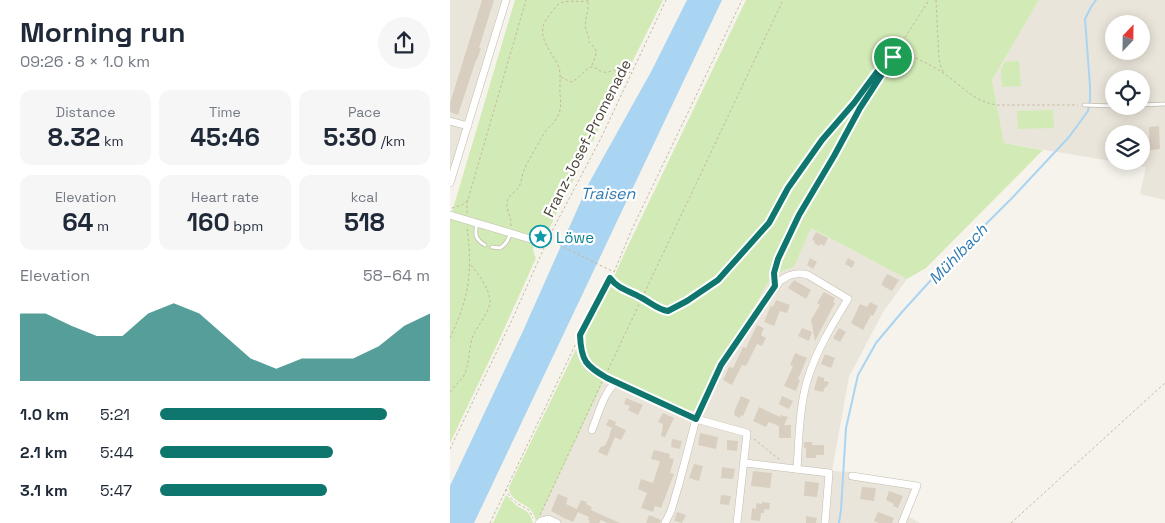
<!DOCTYPE html>
<html lang="en">
<head>
<meta charset="utf-8">
<style>
  :root { --surface:#fff; --page:#f6f6f7; --text:#1f2937; --muted:#747a83; --accent:#0f766e }
  body { margin:0; font-family:"Space Grotesk",sans-serif; background:var(--page); color:var(--text); height:100vh; display:flex; flex-direction:column; font-size:19px; white-space:nowrap }
  * { box-sizing:border-box; margin:0 }
  p { font-size:16px; color:var(--muted) }
  .icon { flex:none; width:28px; height:28px; fill:none; stroke:currentColor; stroke-width:2; stroke-linecap:round; stroke-linejoin:round }
  .map { position:relative; flex:1; overflow:hidden }
  .details { display:flex; flex-direction:column; background:var(--surface); width:450px }
  .details>* { flex:none }
  .needle { width:32px; rotate:22deg }
  .controls { position:absolute; left:655px; top:15px; display:grid; gap:10px }
  .controls a { display:grid; place-items:center; width:45px; height:45px; border-radius:50%; background:var(--surface); box-shadow:0 2px 12px #0003; font-size:25px }
  .pin { position:absolute; display:grid; place-items:center; width:42px; height:42px; color:#fff; margin:-21px; border:2px solid #fff; border-radius:50%; box-shadow:0 1px 5px #0007 }
  .round { display:grid; place-items:center; flex:none; width:52px; height:52px; border-radius:26px; background:var(--page) }
  .summary { display:flex; align-items:center; justify-content:space-between; height:85px; padding:0 20px }
  h1 { font-size:28px; font-weight:600; line-height:38px }
  .figures { display:grid; grid-template-columns:repeat(3,1fr); gap:8px; height:85px; padding:5px 20px }
  .figures div { display:grid; align-content:center; border-radius:12px; background:var(--page); text-align:center }
  .figures b { font-size:25px; font-weight:600 }
  .figures small { font-size:14px; font-weight:400 }
  .figures p { font-size:14px }
  .chart { height:140px; padding:10px 20px }
  .chart p { display:flex; justify-content:space-between }
  .chart svg { width:100%; height:90px; margin-top:5px; fill:var(--accent); opacity:.7 }
  ul { padding:0 20px; list-style:none; font-size:16px }
  li { display:grid; grid-template-columns:80px 60px 1fr; align-items:center; height:38px }
  li i { height:12px; border-radius:6px; background:var(--accent) }
  main { display:flex; flex:1; min-height:0 }
  .map>svg:first-child { display:block }
  .residential { fill:#eae5da; fill-rule:evenodd }
  .green { fill:#d2eab5 }
  .water { fill:#a9d4f2 }
  .lines { fill:none; stroke-linecap:round; stroke-linejoin:round }
  .stream { stroke:#a9d4f2; stroke-width:2 }
  .building { fill:#d8cfc1 }
  .lane-casing { stroke:#c2bbae; stroke-width:4.5 }
  .street-casing { stroke:#c2bbae; stroke-width:8 }
  .path { stroke:#c4b79f; stroke-width:1; stroke-dasharray:2.5 2.5; stroke-linecap:butt }
  .lane { stroke:#fff; stroke-width:3 }
  .street { stroke:#fff; stroke-width:7 }
  .route-casing { stroke:#fff; stroke-width:10 }
  .route { stroke:#0f766e; stroke-width:6 }
  .labels { text-anchor:middle; dominant-baseline:central; stroke-width:4.5; stroke-linejoin:round; paint-order:stroke }
  .street-label { font-size:15px; fill:#4b4439; stroke:#fff }
  .culture-label { font-size:15px; fill:#0d838f; stroke:#fff; text-anchor:start }
  .water-label { font-size:16px; font-style:italic; fill:#2e7ab2; stroke:#fff }
</style>
</head>
<body>
<main>
<section class="details">
<div class="summary"><div><h1>Morning run</h1><p>09:26 · 8 × 1.0 km</p></div><a class="round"><svg class="icon" aria-label="share" viewBox="0 0 24 24"><path d="M12 15V3M7 8l5-5 5 5M5 13v7h14v-7"/></svg></a></div>
<div class="figures">
<div><p>Distance</p><b>8.32<small> km</small></b></div>
<div><p>Time</p><b>45:46</b></div>
<div><p>Pace</p><b>5:30<small> /km</small></b></div>
</div>
<div class="figures">
<div><p>Elevation</p><b>64<small> m</small></b></div>
<div><p>Heart rate</p><b>160<small> bpm</small></b></div>
<div><p>kcal</p><b>518</b></div>
</div>
<div class="chart"><p><span>Elevation</span>58–64 m</p>
<svg viewBox="0 0 160 44" preserveAspectRatio="none"><path d="M0 44V11L10 11L20 17L30 22L40 22L50 11L60 6L70 11L80 22L90 33L100 38L110 33L120 33L130 33L140 27L150 17L160 11V44z"/></svg>
</div>
<ul>
<li><b>1.0 km</b>5:21<i style="width:84%"></i></li>
<li><b>2.1 km</b>5:44<i style="width:64%"></i></li>
<li><b>3.1 km</b>5:47<i style="width:62%"></i></li>
</ul>
</section>
<div class="map">
<svg width="715" height="523" viewBox="0 0 715 523">
  <rect width="100%" height="100%" fill="#f6f3ec"/>
  <g class="residential">
    <polygon points="0,0 56,0 0,180"/>
    <path d="M589,0h126v200l-25,-6 6,-27 -142,-24 -12,-63zM664,24h27v27h-27zM664,79h27v27h-27zM664,134h27v27h-27z"/>
    <polygon points="361,228 457,279 433,312 399,377 382,471 399,472 471,485 459,517 470,523 87,523 156,375 235,410 245,410 281,342 304,308 317,284 332,271 344,267"/>
  </g>
  <g class="green">
    <path d="M65,0h148l-116,233c-13,0 -17,15 -11,25l-36,80 -50,105v-230l2,-1z"/>
    <polygon points="296,0 589,0 542,80 554,143 593,150 476,268 457,279 361,228 344,267 332,271 317,284 304,308 281,342 245,410 235,410 156,375 143,367 137,358 135,333 139,323 159,288 175,252"/>
    <polygon points="569,61 571,86 552,87 551,69 555,62"/>
    <polygon points="603,110 604,128 568,129 567,111"/>
    <path d="M127,347l2,1c3,20 8,21 25,32l-67,143c-2,-5 -4,-12 -8,-15 -8,-6 -20,-9 -20,-21z"/>
    <polygon points="56,495 67,506 76,511 80,515 83,523 43,523"/>
  </g>
  <polygon class="water" points="237,0 272,0 24,523 0,523 0,486 73,331 139,183 202,70"/>
  <g class="lines">
    <polyline class="stream" points="389,523 391,510 396,428 408,375 426,343 452,312 491,269 563,197 619,137 638,111 640,100 640,86 635,19 641,7 646,0"/>
  </g>
  <g class="building">
    <polygon points="32,0 44,0 29,48 31,48 27,60 26,60 8,115 0,112 0,103"/>
    <polygon points="709,126 710,149 700,150 699,127"/>
    <polygon points="366,232 378,238 374,246 370,244 369,246 364,243 365,241 362,240"/>
    <polygon points="360,258 367,262 363,269 357,265"/>
    <polygon points="398,258 405,262 402,268 395,264"/>
    <polygon points="437,274 449,280 442,291 431,285"/>
    <polygon points="344,280 361,290 356,299 338,288"/>
    <polygon points="374,292 385,298 383,302 385,303 365,341 361,320 370,305 367,303"/>
    <polygon points="326,300 340,305 337,313 330,311 324,326 314,322 321,305 323,307"/>
    <polygon points="420,302 428,306 423,316 421,315 413,330 401,323 410,304 417,307"/>
    <polygon points="307,325 314,328 311,335 316,338 312,346 307,344 296,366 292,365 282,385 273,380 279,367 283,368 293,347 296,348"/>
    <polygon points="352,328 362,332 359,341 348,336"/>
    <polygon points="389,328 396,332 390,342 383,338"/>
    <polygon points="345,353 357,358 348,379 350,380 346,391 334,386 343,366 340,365"/>
    <polygon points="375,354 385,358 381,368 371,364"/>
    <polygon points="368,376 374,378 374,381 379,382 377,387 375,387 373,392 364,390"/>
    <polygon points="291,396 300,400 293,416 291,415 290,418 284,415 285,413 284,412"/>
    <polygon points="332,396 343,401 339,409 329,404"/>
    <polygon points="176,398 193,405 188,415 178,410 180,406 174,404"/>
    <polygon points="309,407 330,417 331,415 338,417 334,425 341,425 341,438 329,438 329,426 319,422 316,427 303,421"/>
    <polygon points="213,413 224,418 215,437 211,436 213,424 208,422"/>
    <polygon points="159,419 166,422 165,425 176,430 171,440 165,437 157,456 148,452 151,446 153,447 154,445 155,446 160,435 159,435 162,428 156,425"/>
    <polygon points="250,433 268,437 266,449 248,445"/>
    <polygon points="222,439 232,441 230,449 221,447"/>
    <polygon points="277,440 288,441 287,451 277,450"/>
    <polygon points="354,442 362,442 362,445 374,445 374,455 366,455 366,458 356,458 356,448 354,448"/>
    <polygon points="204,450 220,454 219,458 224,459 220,473 224,474 211,508 205,506 203,512 191,508 197,493 188,489 191,479 203,483 210,461 201,459"/>
    <polygon points="244,464 253,466 249,481 239,478"/>
    <polygon points="272,467 285,469 283,479 271,478"/>
    <polygon points="303,471 322,473 320,488 301,486"/>
    <polygon points="355,481 369,483 367,497 354,496"/>
    <polygon points="412,487 426,488 424,501 410,499"/>
    <polygon points="439,491 453,496 448,508 443,506 444,504 436,500"/>
    <polygon points="108,494 118,498 116,504 127,509 131,500 137,502 136,504 142,507 141,510 170,523 157,523 151,520 149,523 139,523 140,521 138,520 139,517 128,512 123,522 114,518 101,511"/>
    <polygon points="271,495 281,496 279,505 270,504"/>
    <polygon points="312,502 320,503 319,510 314,509 314,513 311,513 310,521 301,520 302,508 306,509 306,503 312,504"/>
    <polygon points="227,512 236,515 232,523 224,521"/>
    <polygon points="428,512 444,518 442,523 429,523 424,521"/>
    <polygon points="199,515 211,520 210,523 196,523"/>
    <polygon points="356,516 367,518 366,523 356,523"/>
  </g>
  <g class="lines">
    <defs>
      <g id="lane">
        <polyline points="634,105 664,106"/>
        <polyline points="691,105 715,104"/>
        <path d="M27,222c-2,11 -3,17 8,23"/>
        <path d="M42,247l8,1c6,-4 9,-8 10,-15"/>
      </g>
      <g id="street">
        <polyline points="0,121 18,126"/>
        <polyline points="0,183 56,0"/>
        <polyline points="0,215 87,241 97,241"/>
        <polyline points="138,366 145,372 157,378 246,419 297,433 287,523"/>
        <path d="M142,430c6,-15 12,-38 24,-48"/>
        <polyline points="295,463 379,473 375,523"/>
        <polyline points="402,476 467,486 452,523"/>
        <polyline points="89,523 91,521 98,519 107,523"/>
        <path d="M215,523l6,-12 8,-27 17,-65 25,-54 59,-84c9,-7 17,-9 28,-6l40,24c-16,26 -32,52 -41,82 -8,29 -8,58 -10,88"/>
      </g>
    </defs>
    <use href="#lane" class="lane-casing"/>
    <use href="#street" class="street-casing"/>
    <g class="path">
      <polyline points="486,0 489,59 491,67 494,73"/>
      <path d="M138,2v8l-2,8 -1,9 4,11v4c10,10 8,10 3,23"/>
      <polyline points="453,42 453,48 458,54"/>
      <path d="M461,56c11,5 22,10 32,17 20,13 29,28 54,32h81"/>
      <path d="M111,77l10,5c8,-3 13,-12 20,-15 5,0 7,3 12,5 4,1 8,-1 12,-2 6,-1 11,1 16,3"/>
      <polyline points="2,208 12,205 18,200"/>
      <polyline points="17,213 17,203 76,0"/>
      <path d="M61,226c1,-9 -5,-15 -4,-23 0,-7 8,-10 11,-15 4,-5 3,-10 5,-15 4,-12 14,-26 20,-38 4,-7 12,-12 15,-19 5,-10 1,-21 2,-31 0,-7 1,-13 -2,-20 -10,-19 -25,-32 -7,-52 3,-4 7,-10 12,-11 9,-2 18,1 27,-2"/>
      <polyline points="100,235 151,138 216,0"/>
      <polyline points="105,243 164,272"/>
      <polyline points="325,278 324,273 328,259 349,215 384,156 410,108 479,0"/>
      <path d="M161,279c7,9 18,12 28,17 10,5 18,14 30,15l18,-10 31,-21 51,-57 19,-35 20,-29 14,-19 32,-37 23,-31 8,-9 12,-8 5,-2 8,3"/>
      <polyline points="130,336 130,344 135,359"/>
      <path d="M0,338c6,-14 13,-29 16,-44 5,-22 4,-45 1,-67"/>
      <polyline points="158,370 333,0"/>
      <path d="M0,392c4,-5 9,-10 13,-15 7,-12 5,-28 10,-41 4,-10 17,-24 17,-35 -1,-14 -12,-27 -20,-37"/>
      <polyline points="304,439 330,460"/>
      <polyline points="0,449 62,320 94,248"/>
      <polyline points="56,489 60,497 68,504 79,510 83,518"/>
      <polyline points="90,515 152,382"/>
      <polyline points="40,523 130,335 164,272 182,229 292,0"/>
      <polyline points="561,523 715,383"/>
    </g>
    <use href="#lane" class="lane"/>
    <use href="#street" class="street"/>
  </g>
  <g class="lines">
    <defs>
      <path id="route" d="M443,57l-33,51 -26,48 -35,59 -21,44 -4,14 1,13 -54,79 -25,54 -89,-41c-21,-12 -26,-17 -27,-43l30,-57c8,11 20,13 30,19 10,5 18,13 28,14l19,-10 31,-21 51,-57 19,-35 34,-48 32,-37 23,-31 8,-9z"/>
    </defs>
    <use href="#route" class="route-casing"/>
    <use href="#route" class="route"/>
  </g>
  <defs>
    <symbol id="sight-ring" viewBox="-11 -11 22 22"><circle r="9.5" fill="#fff" stroke="#0f9aa8" stroke-width="1.5"/><path d="M0-6L1.8-2.2L6-1.7L2.9 1.2L3.7 5.4L0 3.3L-3.7 5.4L-2.9 1.2L-6-1.7L-1.8-2.2Z" fill="#0f9aa8"/></symbol>
  </defs>
  <g fill-rule="evenodd">
    <use href="#sight-ring" x="78" y="224" width="25" height="25"/>
  </g>
  <g class="labels">
    <g class="street-label">
      <text transform="translate(137 138) rotate(-63)">Franz-Josef-Promenade</text>
    </g>
    <g class="culture-label">
      <text x="106" y="237">Löwe</text>
    </g>
    <g class="water-label">
      <text x="158" y="193">Traisen</text>
      <text transform="translate(508 254) rotate(-46)">Mühlbach</text>
    </g>
  </g>
</svg>
<div class="controls">
<a><svg class="needle" viewBox="-14 -14 28 28"><path d="M0-13l5 13h-10z" fill="#e53935"/><path d="M0 13l5-13h-10z" fill="#747a83"/></svg></a>
<a><svg class="icon" aria-label="locate" viewBox="0 0 24 24"><circle cx="12" cy="12" r="6"/><path d="M12 2v4M12 18v4M2 12h4M18 12h4"/></svg></a>
<a><svg class="icon" aria-label="layers" viewBox="0 0 24 24"><path d="M12 4l9 5-9 5-9-5zM3 14l9 5 9-5"/></svg></a>
</div>
<div class="pin" style="left:443px;top:57px;background:#1e9e55"><svg class="icon" aria-label="arrive" viewBox="0 0 24 24"><path d="M6 21V4h12l-3 4 3 4H6"/></svg></div>
</div>
</main>
</body>
</html>
